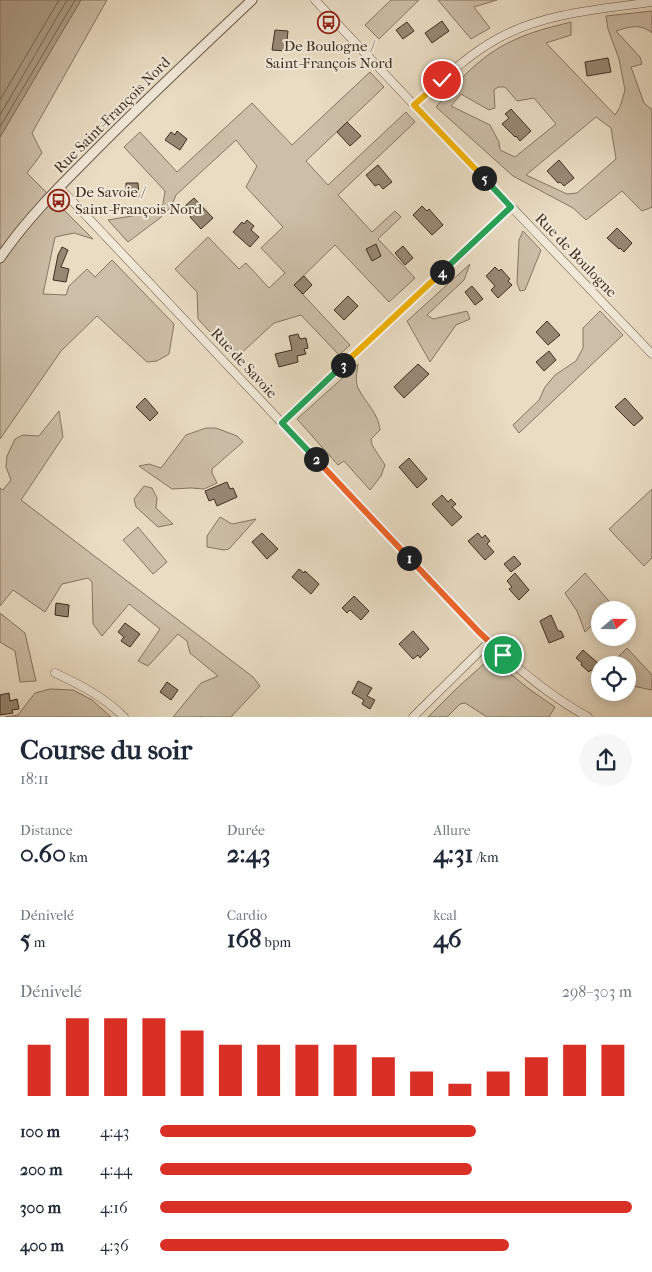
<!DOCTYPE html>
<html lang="fr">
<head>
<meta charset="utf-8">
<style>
  :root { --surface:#fff; --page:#f6f6f7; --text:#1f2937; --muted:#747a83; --accent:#d93025 }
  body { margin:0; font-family:"IM FELL French Canon",serif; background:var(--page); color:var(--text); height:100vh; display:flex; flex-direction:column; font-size:19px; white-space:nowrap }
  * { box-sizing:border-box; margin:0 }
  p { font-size:16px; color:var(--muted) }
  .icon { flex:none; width:28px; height:28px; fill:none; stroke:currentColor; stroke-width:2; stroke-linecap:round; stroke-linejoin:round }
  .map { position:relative; height:717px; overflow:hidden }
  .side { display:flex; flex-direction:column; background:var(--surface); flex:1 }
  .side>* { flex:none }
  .needle { width:32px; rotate:70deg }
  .fabs { position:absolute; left:591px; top:601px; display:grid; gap:10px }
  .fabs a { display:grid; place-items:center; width:45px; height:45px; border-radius:50%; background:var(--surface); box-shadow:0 2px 12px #0003; font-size:25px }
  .pin { position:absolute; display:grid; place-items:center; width:42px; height:42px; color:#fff; margin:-21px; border:2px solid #fff; border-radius:50%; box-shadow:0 1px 5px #0007 }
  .km { position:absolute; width:25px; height:25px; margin:-12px; border-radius:50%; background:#222; color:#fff; font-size:14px; line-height:25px; text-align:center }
  .round { display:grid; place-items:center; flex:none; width:52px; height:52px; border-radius:26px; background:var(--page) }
  .summary { display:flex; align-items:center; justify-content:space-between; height:85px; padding:0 20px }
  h1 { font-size:28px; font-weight:700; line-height:38px }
  .metrics { display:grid; grid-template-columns:repeat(3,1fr); gap:8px; height:85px; padding:5px 20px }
  .metrics div { display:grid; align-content:center }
  .metrics b { font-size:25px; font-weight:700 }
  .metrics small { font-size:14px; font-weight:400 }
  .metrics p { font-size:14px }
  .chart { height:140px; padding:10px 20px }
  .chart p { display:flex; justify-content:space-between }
  .chart svg { width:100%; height:90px; margin-top:5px; stroke:var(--accent); stroke-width:6 }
  ul { padding:0 20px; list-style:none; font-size:16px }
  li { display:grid; grid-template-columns:80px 60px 1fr; align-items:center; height:38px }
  li i { height:12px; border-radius:6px; background:var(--accent) }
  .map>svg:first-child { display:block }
  .green { fill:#ccbea7; stroke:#857662; fill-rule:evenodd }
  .water { fill:#afa08b; stroke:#82725f }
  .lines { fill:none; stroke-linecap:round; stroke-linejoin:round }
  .shore { stroke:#766654; stroke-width:1 }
  .building { fill:#978874; stroke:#3e2d1e }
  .minor-casing { stroke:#695947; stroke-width:9 }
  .tertiary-casing { stroke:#695947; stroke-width:11 }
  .minor { stroke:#f1e8d8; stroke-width:8 }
  .tertiary { stroke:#f1e8d8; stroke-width:9 }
  .split-1-casing { stroke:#fff; stroke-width:10 }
  .split-2-casing { stroke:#fff; stroke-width:10 }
  .split-3-casing { stroke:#fff; stroke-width:10 }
  .split-4-casing { stroke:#fff; stroke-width:10 }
  .split-5-casing { stroke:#fff; stroke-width:10 }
  .split-6-casing { stroke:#fff; stroke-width:10 }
  .split-1 { stroke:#f0652b; stroke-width:6 }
  .split-2 { stroke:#f0652b; stroke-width:6 }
  .split-3 { stroke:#22a559; stroke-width:6 }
  .split-4 { stroke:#f5b400; stroke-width:6 }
  .split-5 { stroke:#22a559; stroke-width:6 }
  .split-6 { stroke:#f5b400; stroke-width:6 }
  .labels { text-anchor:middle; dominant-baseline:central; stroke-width:4; stroke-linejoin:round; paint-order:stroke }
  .poi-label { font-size:15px; fill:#3e2d1e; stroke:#f1e8d8 }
  .street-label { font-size:15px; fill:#3e2d1e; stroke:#f1e8d8 }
</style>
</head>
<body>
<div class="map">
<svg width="652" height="717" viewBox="0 0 652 717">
  <rect width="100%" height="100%" fill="#e9dcc3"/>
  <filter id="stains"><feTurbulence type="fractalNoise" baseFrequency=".004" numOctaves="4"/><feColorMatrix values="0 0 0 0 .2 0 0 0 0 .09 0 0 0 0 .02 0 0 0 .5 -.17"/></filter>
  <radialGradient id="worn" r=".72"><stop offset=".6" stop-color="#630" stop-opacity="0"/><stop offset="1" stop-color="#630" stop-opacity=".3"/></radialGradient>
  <g class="green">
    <polygon points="81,0 107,0 32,133 42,153 27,173 93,239 74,233 55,237 43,294 66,295 69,286 87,269 95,277 112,260 174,324 169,354 157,361 147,362 97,316 61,351 0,439 0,137"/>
    <polygon points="391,0 419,0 379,39 365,25"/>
    <polygon points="438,0 497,0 474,7 490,28 471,39"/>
    <path d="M652,11v22c-12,-10 -23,-6 -36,-2l24,26 2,7 -11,3 13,36 7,6h1v98l-10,4 -20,-20 -36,29 -13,-12 -60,-32 -77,-69c21,-25 45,-52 76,-66 18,-9 39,-14 59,-19v13l-25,8 69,72 5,-8 5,-17 -6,-31 -11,-30 -2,-13zM498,87h7l12,14 17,-3 22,26 -41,33 -15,-7 -1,-8 -9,-17 -39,-19 10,-12 28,16 6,-2 -1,-18zM596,117l15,11 5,31 -39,34 -10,1 -41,-19z"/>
    <polygon points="370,72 384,87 306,161 328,185 406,112 415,122 338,195 372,232 395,211 401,217 378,239 415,278 389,302 335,245 294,285 350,345 339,355 301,315 274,323 235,359 198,319 197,292 175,269 208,237 239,269 246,263 269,288 285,273 261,248 283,227 246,187 257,166 236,140 176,195 171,207 160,218 128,242 108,220 155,212 163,204 165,191 124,147 140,132 177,172 252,103 292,145"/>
    <polygon points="523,231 541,250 525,290 520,291 517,283 519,240"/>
    <polygon points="470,264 464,280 427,315 433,319 467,311 470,319 456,325 430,362 407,321"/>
    <polygon points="600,311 623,335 519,433 513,425 539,400 545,387 555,375 576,361 583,348 583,328"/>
    <path d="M358,364c-1,8 -3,17 0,24 7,14 21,26 22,42l-9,9 1,6 13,20 -4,11 -11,14 -26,-29 -6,4 -41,-46z"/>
    <polygon points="59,411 63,437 21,500 253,677 260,686 231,717 202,717 201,716 200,717 173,717 201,683 218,676 190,653 187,641 178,634 148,666 138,661 160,629 129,604 102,636 93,624 92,582 88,578 62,584 45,612 13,590 0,606 0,488 3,490 11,480 6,467 7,456 15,439 23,435 39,436"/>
    <polygon points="206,428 216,428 237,436 243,442 212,469 212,473 217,483 204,489 191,488 172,489 139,466 149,464 161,468 186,435"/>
    <polygon points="144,486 152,488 157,498 156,508 173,524 158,527 136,507 134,499"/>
    <polygon points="652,489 652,558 644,566 609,529"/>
    <polygon points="220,517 232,524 256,519 229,549 224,550 207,547 207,536"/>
    <polygon points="138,527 167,562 153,574 123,540"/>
    <polygon points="585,573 613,606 608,610 600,610 600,618 585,632 577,611 565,593"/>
    <polygon points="0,613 25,633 36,681 20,682 15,651 0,642"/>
    <polygon points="627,648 652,675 652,690 628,685 628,665 610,665"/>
    <polygon points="492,659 529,689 555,707 549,717 487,717 465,703 460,704 447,717 428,717 456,689 487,661"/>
    <polygon points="50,689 73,690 92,700 111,717 5,717 18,715 35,693"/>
  </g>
  <polygon class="water" points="0,0 81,0 0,137"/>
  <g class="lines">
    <g class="shore">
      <polyline points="0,100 59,0"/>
      <polyline points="0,115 67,0"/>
      <polyline points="0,127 75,0"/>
    </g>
  </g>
  <g class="building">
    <polygon points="442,21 449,31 432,43 425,33"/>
    <polygon points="407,22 414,31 403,39 396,30"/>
    <polygon points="275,30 288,31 286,51 272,50"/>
    <polygon points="608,58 611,72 587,76 585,62"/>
    <polygon points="511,109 531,131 520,141 516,136 515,137 502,124 509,118 505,114"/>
    <polygon points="347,122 361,136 350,146 337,132"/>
    <polygon points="177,131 187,139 180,150 165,140 171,132 175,135"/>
    <polygon points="559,160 574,178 564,186 560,182 558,183 547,171"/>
    <polygon points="378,165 392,182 383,189 379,184 375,186 366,175"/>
    <polygon points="126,183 138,183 139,197 126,197"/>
    <polygon points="194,198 213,218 201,229 190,217 192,215 185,206"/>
    <polygon points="422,206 427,211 429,209 443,225 432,235 413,215"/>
    <polygon points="247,220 254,226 251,230 259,237 250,247 233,232 242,222 244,224"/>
    <polygon points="617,228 632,243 624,252 620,248 619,249 607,238"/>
    <polygon points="376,244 381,256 372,261 366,249"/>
    <polygon points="403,246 413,258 405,265 395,253"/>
    <polygon points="62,247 68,250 61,267 69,269 66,282 53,280 58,255"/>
    <polygon points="495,267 499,271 501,269 510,279 508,281 512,285 498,298 491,290 495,286 486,276"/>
    <polygon points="304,276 312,285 303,294 294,285"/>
    <polygon points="472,286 483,299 475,305 465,292"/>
    <polygon points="348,296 358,306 344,320 334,310"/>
    <polygon points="547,321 560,335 548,345 536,332"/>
    <polygon points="298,334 300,339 306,338 308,348 304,349 306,354 297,356 298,362 279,367 275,354 292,350 289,336"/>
    <polygon points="549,351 556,360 544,371 536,362"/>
    <polygon points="418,364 429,374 404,398 394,387"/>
    <polygon points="145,398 158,413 150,421 136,407"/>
    <polygon points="625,398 643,418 634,426 615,407"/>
    <polygon points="409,458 427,479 417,488 399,467"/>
    <polygon points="227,482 230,489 233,488 237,497 217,506 214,499 209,501 205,491"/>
    <polygon points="442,495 448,502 451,499 456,504 452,507 462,517 452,526 432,504"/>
    <polygon points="262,533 278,549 267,559 252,542"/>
    <polygon points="478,533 482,538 485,535 490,541 487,544 494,552 485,560 468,541"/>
    <polygon points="514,556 521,564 511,572 504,564"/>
    <polygon points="299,569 304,573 305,571 319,584 311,594 292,577"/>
    <polygon points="515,573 529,590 519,600 509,589 512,587 507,581"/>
    <polygon points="354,596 369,611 361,620 350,610 347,613 342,608"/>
    <polygon points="56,603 69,605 68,617 55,615"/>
    <polygon points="551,615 558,631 561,631 564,637 549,643 540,621"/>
    <polygon points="125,623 140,634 130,647 121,641 124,637 118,632"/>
    <polygon points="413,631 429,649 420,658 418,655 413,659 399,644"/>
    <polygon points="583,650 600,665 600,670 596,674 591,670 589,672 581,665 582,663 576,658"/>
    <polygon points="358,681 372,688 367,696 375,700 370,709 362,704 364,700 352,693"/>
    <polygon points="167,682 178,690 171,700 160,692"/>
    <polygon points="9,693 10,701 17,699 19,709 12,710 13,713 0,715 0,695"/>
  </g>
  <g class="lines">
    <defs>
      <g id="minor">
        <polyline points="315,0 414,105 652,354"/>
        <path d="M414,105c26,-23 52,-49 83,-66 46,-26 104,-30 155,-37"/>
        <path d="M59,187l430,455c30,28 62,55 99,75"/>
        <polyline points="282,423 511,207"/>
        <path d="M55,673c26,12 49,24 69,44"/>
        <polyline points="413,717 489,642"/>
      </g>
      <path id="tertiary" d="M0,258c25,-37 56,-68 88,-100 53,-54 109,-106 164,-158"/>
    </defs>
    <use href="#minor" class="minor-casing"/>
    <use href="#tertiary" class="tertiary-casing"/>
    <use href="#minor" class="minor"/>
    <use href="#tertiary" class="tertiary"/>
  </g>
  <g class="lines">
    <defs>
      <polyline id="split-1" points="409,558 478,631 503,655"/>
      <polyline id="split-2" points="316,459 409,558"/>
      <polyline id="split-3" points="316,459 282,423 343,365"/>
      <polyline id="split-4" points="343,365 442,272"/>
      <polyline id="split-5" points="442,272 511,207 484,178"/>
      <polyline id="split-6" points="442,80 414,105 484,178"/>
    </defs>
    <use href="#split-1" class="split-1-casing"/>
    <use href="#split-2" class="split-2-casing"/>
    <use href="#split-3" class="split-3-casing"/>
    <use href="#split-4" class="split-4-casing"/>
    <use href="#split-5" class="split-5-casing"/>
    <use href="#split-6" class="split-6-casing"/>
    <use href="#split-1" class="split-1"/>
    <use href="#split-2" class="split-2"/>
    <use href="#split-3" class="split-3"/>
    <use href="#split-4" class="split-4"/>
    <use href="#split-5" class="split-5"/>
    <use href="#split-6" class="split-6"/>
  </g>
  <defs>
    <symbol id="bus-ring" viewBox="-11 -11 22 22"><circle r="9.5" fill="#f1e8d8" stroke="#8f2418" stroke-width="1.5"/><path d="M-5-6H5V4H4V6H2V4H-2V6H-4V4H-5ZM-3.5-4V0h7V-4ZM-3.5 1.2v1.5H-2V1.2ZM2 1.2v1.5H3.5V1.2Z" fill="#8f2418"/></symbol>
  </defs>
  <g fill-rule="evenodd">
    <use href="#bus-ring" x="316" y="10" width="25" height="25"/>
    <use href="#bus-ring" x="46" y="188" width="25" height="25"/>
  </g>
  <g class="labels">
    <g class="poi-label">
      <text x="329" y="46">De Boulogne /<tspan x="329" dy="17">Saint-François Nord</tspan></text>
      <text x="75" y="192" text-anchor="start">De Savoie /<tspan x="75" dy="17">Saint-François Nord</tspan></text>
    </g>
    <g class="street-label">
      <text transform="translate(112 115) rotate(-45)">Rue Saint-François Nord</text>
      <text transform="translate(576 255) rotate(46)">Rue de Boulogne</text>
      <text transform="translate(244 363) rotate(47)">Rue de Savoie</text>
    </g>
  </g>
  <rect width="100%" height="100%" filter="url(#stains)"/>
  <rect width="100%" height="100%" fill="url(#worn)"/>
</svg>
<div class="fabs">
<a><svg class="needle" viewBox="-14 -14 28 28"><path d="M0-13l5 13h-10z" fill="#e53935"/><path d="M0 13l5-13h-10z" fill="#747a83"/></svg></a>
<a><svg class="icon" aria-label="locate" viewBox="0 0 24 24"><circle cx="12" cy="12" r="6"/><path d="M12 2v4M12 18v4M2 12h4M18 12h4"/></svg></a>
</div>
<div class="pin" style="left:503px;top:655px;background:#1e9e55"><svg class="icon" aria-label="arrive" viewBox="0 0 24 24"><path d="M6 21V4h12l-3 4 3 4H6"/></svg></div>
<div class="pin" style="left:442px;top:80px;background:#d93025"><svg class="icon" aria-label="check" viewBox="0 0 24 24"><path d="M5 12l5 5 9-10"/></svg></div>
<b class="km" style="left:409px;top:558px">1</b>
<b class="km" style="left:316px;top:459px">2</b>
<b class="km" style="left:343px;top:365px">3</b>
<b class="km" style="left:442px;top:272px">4</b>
<b class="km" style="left:484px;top:178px">5</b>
</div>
<section class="side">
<div class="summary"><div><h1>Course du soir</h1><p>18:11</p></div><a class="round"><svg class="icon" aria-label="share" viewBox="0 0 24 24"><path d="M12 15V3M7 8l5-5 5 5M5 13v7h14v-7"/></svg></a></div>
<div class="metrics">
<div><p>Distance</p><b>0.60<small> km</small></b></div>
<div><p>Durée</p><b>2:43</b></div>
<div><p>Allure</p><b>4:31<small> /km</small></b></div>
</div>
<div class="metrics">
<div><p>Dénivelé</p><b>5<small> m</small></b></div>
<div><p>Cardio</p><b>168<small> bpm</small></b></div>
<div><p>kcal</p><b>46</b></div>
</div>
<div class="chart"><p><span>Dénivelé</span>298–303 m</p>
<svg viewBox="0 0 160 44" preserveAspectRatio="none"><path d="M5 44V19M15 44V6M25 44V6M35 44V6M45 44V12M55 44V19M65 44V19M75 44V19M85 44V19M95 44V25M105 44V32M115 44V38M125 44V32M135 44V25M145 44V19M155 44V19"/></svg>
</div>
<ul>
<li><b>100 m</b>4:43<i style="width:67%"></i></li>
<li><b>200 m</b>4:44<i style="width:66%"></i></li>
<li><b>300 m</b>4:16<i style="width:100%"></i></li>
<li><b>400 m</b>4:36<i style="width:74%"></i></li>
</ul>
</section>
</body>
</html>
